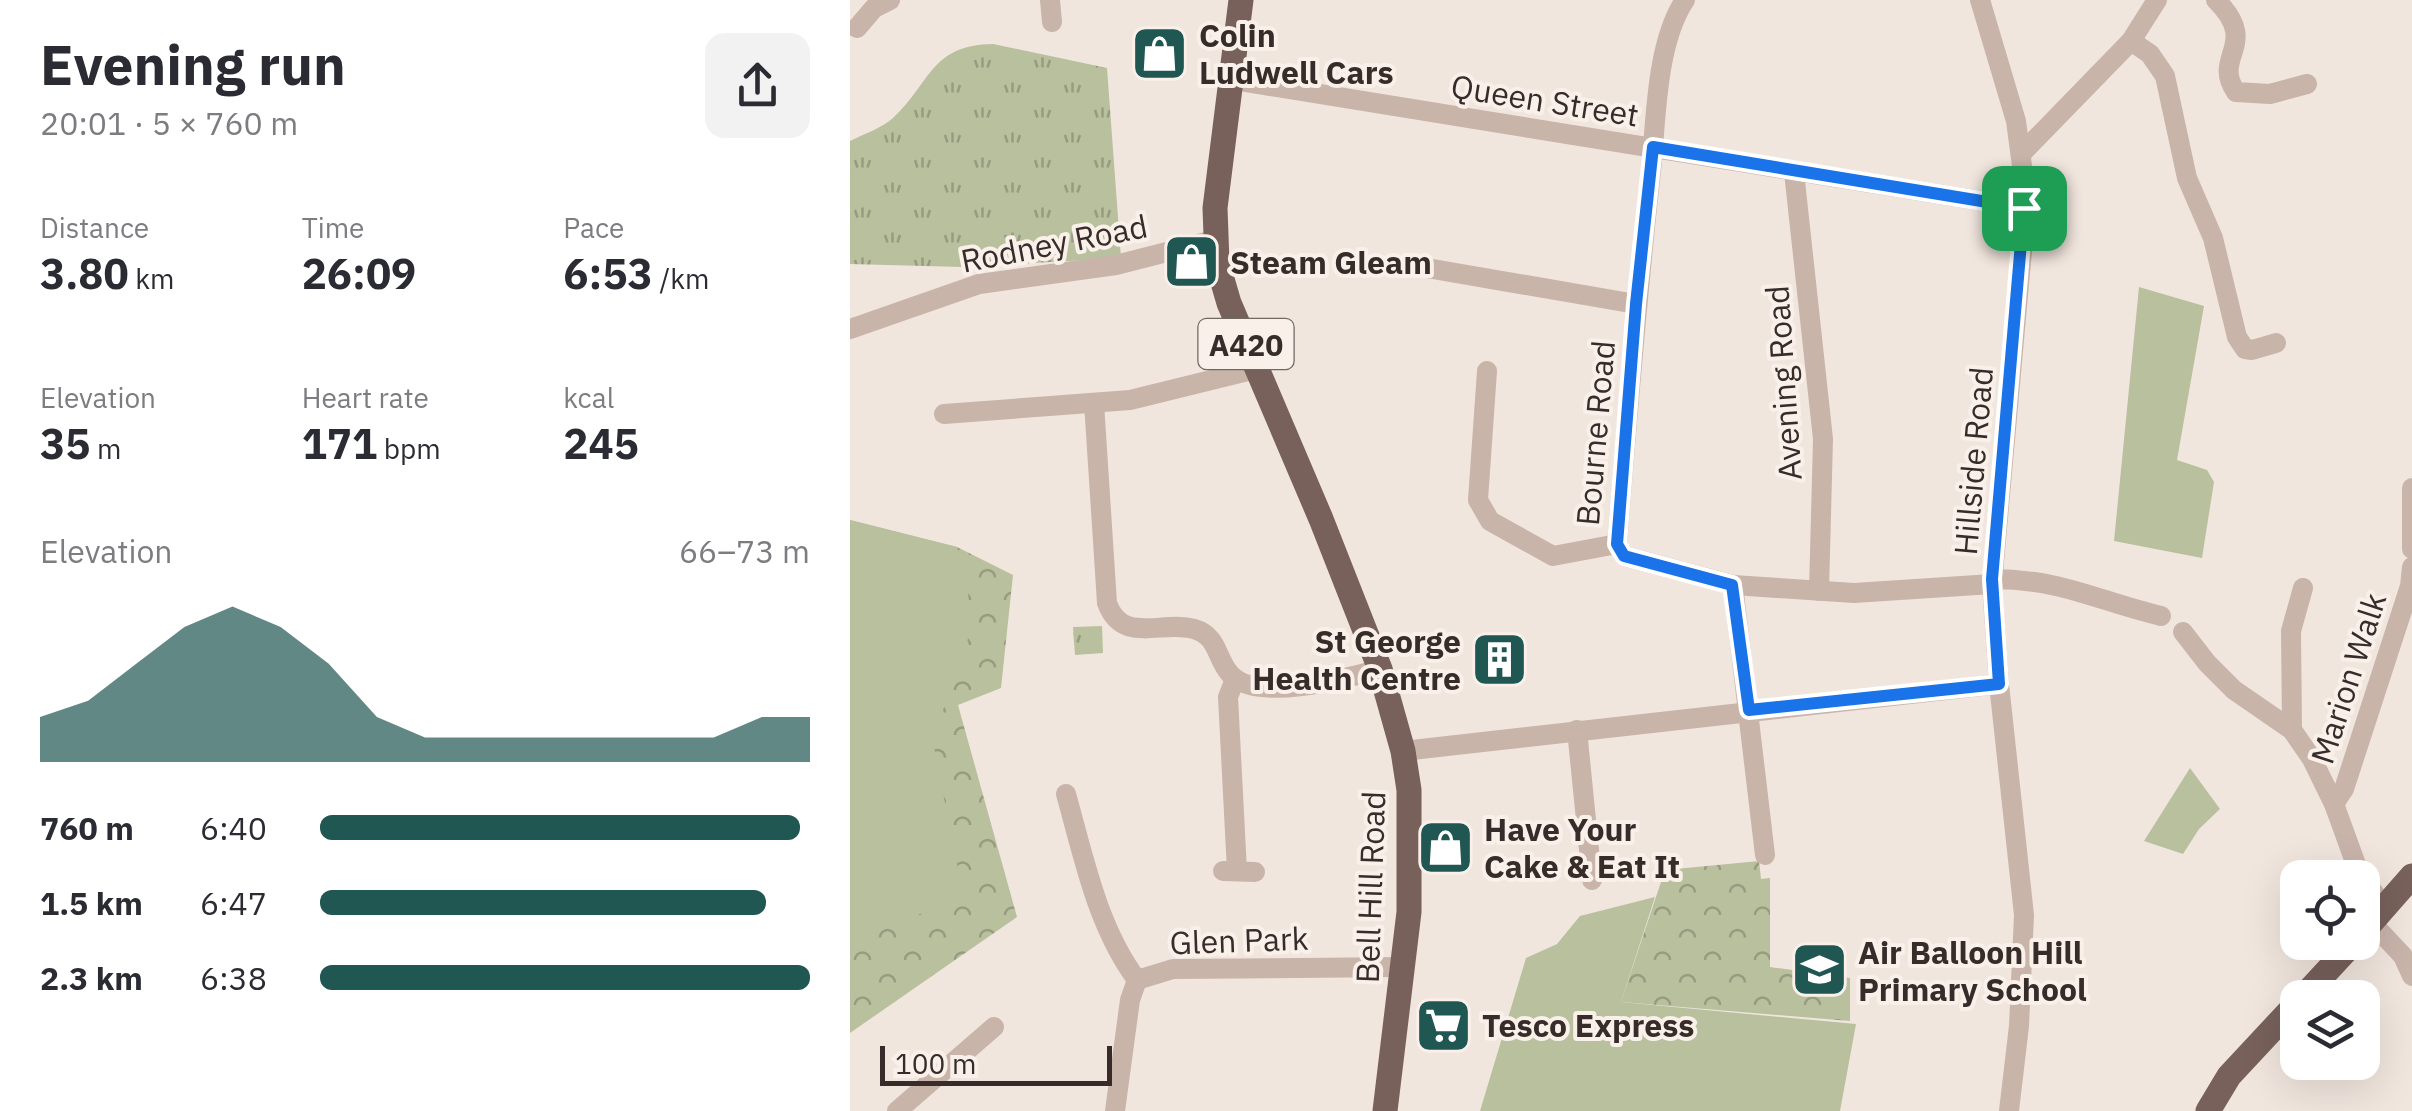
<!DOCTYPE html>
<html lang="en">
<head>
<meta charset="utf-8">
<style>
  :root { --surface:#fff; --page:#f2f2f3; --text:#2b2b33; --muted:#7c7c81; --accent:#205753 }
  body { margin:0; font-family:"IBM Plex Sans",sans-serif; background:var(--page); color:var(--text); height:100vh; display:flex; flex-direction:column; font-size:38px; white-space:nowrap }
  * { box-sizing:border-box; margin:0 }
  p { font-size:32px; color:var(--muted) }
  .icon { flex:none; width:55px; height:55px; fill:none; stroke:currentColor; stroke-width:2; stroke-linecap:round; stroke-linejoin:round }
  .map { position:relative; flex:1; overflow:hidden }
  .panel { display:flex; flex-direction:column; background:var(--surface); width:850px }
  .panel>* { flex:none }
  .tools { position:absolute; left:1430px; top:860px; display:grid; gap:20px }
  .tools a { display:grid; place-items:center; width:100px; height:100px; border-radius:20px; background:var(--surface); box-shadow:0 10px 40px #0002; font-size:50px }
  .scale { position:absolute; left:30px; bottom:25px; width:232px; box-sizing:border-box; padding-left:10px; border:5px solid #372c29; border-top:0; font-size:28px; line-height:35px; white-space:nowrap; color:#372c29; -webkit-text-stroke:8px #f9f0ea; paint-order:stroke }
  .pin { position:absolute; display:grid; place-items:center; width:85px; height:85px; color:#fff; margin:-42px; border-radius:20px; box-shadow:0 5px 15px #0006 }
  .round { display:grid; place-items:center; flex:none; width:105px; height:105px; border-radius:20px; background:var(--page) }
  .summary { display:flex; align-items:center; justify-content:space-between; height:170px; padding:0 40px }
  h1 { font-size:55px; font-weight:700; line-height:75px }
  .figures { display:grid; grid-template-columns:repeat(3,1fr); gap:15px; height:170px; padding:10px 40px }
  .figures div { display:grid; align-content:center }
  .figures b { font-size:42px; font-weight:700 }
  .figures small { font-size:28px; font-weight:400 }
  .figures p { font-size:28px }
  .chart { height:280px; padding:20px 40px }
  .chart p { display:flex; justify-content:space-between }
  .chart svg { width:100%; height:180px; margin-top:10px; fill:var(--accent); opacity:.7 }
  ul { padding:0 40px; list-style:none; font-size:32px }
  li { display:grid; grid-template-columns:160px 120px 1fr; align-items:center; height:75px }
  li i { height:25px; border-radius:12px; background:var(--accent) }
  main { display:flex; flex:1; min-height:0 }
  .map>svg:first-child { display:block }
  .grass { fill:url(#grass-tufts) }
  .park { fill:url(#park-crowns) }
  .garden { fill:#b9c09e }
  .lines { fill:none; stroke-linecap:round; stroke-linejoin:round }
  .minor { stroke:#c9b4aa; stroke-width:20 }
  .major { stroke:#78615b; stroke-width:25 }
  .route-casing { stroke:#fff; stroke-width:20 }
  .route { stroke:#1a73e8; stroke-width:12 }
  .labels { text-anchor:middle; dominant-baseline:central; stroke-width:8; stroke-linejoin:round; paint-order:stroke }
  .shield { fill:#f9f0ea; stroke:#716763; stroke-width:2.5 }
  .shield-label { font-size:30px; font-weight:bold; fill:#372c29 }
  .poi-label { font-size:32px; font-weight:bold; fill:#372c29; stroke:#f9f0ea; text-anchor:start }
  .street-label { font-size:32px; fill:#372c29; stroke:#f9f0ea }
</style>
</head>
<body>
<main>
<section class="panel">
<div class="summary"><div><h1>Evening run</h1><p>20:01 · 5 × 760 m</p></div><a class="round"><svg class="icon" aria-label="share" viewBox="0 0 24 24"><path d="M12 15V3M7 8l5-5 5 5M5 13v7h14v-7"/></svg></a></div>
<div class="figures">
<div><p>Distance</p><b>3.80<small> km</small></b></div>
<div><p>Time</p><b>26:09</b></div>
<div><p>Pace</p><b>6:53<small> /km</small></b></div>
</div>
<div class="figures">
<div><p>Elevation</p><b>35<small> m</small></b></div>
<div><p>Heart rate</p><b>171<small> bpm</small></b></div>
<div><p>kcal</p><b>245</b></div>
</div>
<div class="chart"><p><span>Elevation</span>66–73 m</p>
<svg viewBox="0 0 160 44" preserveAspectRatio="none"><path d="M0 44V33L10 29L20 20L30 11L40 6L50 11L60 20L70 33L80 38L90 38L100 38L110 38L120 38L130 38L140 38L150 33L160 33V44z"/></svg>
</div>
<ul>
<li><b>760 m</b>6:40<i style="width:98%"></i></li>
<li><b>1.5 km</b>6:47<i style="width:91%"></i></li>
<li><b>2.3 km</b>6:38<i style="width:100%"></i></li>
</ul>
</section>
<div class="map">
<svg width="1562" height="1111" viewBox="0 0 1562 1111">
  <defs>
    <pattern id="grass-tufts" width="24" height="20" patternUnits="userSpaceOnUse" patternTransform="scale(2.5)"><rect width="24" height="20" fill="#b9c09e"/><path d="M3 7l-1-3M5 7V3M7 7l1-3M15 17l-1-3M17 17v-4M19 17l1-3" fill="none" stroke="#979c81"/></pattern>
    <pattern id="park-crowns" width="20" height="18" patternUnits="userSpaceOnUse" patternTransform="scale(2.5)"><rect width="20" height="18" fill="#b9c09e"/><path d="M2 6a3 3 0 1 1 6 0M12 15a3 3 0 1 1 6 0" fill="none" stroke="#979c81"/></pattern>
  </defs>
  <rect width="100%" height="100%" fill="#f1e6de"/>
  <g class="grass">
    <path d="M143,44l114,24 14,190 -159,9 -112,-3v-123c14,-7 32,-13 43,-23 38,-35 37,-73 100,-74z"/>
    <polygon points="252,626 253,653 225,655 223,627"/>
  </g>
  <g class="park">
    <polygon points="0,520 107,547 163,575 151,688 108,705 167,917 0,1033"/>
    <polygon points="909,861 911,879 920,878 920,967 1000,978 1000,1021 771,1002 815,870"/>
  </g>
  <g class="garden">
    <polygon points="1289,287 1354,306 1327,460 1357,470 1364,482 1352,558 1264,541"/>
    <polygon points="0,520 107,547 118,582 119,633 114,658 82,737 115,905 0,928"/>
    <polygon points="1340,768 1370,809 1349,829 1333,854 1294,841"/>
    <polygon points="805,897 771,1002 1006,1024 990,1111 630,1111 676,958 707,944 730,916"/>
  </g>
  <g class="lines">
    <g class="minor">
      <polyline points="200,0 202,22"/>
      <polyline points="1130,0 1166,121 1174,181 1172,251 1142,584 1149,684 1174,915 1169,1026 1159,1111"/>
      <path d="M1366,0c45,45 -5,56 20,92l34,2 37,-10"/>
      <polyline points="7,28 24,8 40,0"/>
      <polyline points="1281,41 1300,54 1315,76 1337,178 1363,238 1387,337 1395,349 1402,350 1426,343"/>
      <polyline points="383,80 1175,208"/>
      <polyline points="1172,153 1281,41 1307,0"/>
      <polyline points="944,172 973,439 969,591"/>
      <polyline points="577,268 786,304"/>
      <polyline points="0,329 129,284 266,265 364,240"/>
      <polyline points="637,371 628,500 640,521 703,556 767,544 774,556 883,585 1004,593 1142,584"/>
      <path d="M244,403l13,200c15,42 55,17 87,26 25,7 22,31 37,46 27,28 116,3 149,-6"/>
      <polyline points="94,414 280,400 406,369"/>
      <polyline points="1562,488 1562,549"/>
      <path d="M767,544c10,-125 20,-249 34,-373 5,-51 5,-128 34,-171"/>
      <path d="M1142,579c69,0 106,22 169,37"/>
      <polyline points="883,585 915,855"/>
      <polyline points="1333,632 1357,663 1384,690 1442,730 1462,759 1484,804 1508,870 1535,909"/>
      <polyline points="385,679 378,697 387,871"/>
      <polyline points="727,730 742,880"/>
      <polyline points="1442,730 1441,631 1453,588"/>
      <polyline points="553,751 1149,684"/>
      <path d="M216,794c18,64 31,132 71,186"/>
      <polyline points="1484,804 1494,789 1560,586 1562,567"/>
      <polyline points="373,871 405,872"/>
      <polyline points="1522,923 1553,956 1562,976"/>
      <polyline points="287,980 323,969 553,967"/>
      <polyline points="47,1111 144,1027"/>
      <polyline points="265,1111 280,1000 287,980"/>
    </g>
    <g class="major">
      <polyline points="391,0 365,208 367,262 379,303 471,519 530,669 553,751 559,790 559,912 535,1111"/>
      <polyline points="1512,933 1562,876"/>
      <polyline points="1452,998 1504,942"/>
      <polyline points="1358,1111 1379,1076 1448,1002"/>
    </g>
  </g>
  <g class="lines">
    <defs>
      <polygon id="route" points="803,147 1174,208 1142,579 1149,684 899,710 882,585 774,556 767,544 786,304"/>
    </defs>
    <use href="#route" class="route-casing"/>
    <use href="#route" class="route"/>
  </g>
  <defs>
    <symbol id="shop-square" viewBox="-11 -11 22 22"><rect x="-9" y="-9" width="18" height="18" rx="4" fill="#205753" stroke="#f9f0ea"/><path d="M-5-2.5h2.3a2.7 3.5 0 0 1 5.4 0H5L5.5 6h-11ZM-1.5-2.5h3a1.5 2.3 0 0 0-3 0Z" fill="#fff"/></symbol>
    <symbol id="building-square" viewBox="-11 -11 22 22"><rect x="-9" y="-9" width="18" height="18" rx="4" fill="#205753" stroke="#f9f0ea"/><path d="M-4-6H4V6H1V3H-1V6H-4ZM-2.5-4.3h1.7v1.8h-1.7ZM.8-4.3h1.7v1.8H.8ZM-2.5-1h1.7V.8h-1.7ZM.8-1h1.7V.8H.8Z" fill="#fff"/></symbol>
    <symbol id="school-square" viewBox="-11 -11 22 22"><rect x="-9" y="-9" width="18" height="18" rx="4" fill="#205753" stroke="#f9f0ea"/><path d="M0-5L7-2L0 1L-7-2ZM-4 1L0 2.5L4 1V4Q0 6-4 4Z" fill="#fff"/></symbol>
    <symbol id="supermarket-square" viewBox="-11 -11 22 22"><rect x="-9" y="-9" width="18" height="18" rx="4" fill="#205753" stroke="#f9f0ea"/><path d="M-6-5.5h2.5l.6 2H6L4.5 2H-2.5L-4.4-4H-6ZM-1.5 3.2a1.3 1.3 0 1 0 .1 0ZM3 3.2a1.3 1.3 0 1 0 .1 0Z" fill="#fff"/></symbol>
  </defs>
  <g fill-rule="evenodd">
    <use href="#shop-square" x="278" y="22" width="63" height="63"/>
    <use href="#shop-square" x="310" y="230" width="63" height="63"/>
    <use href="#building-square" x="618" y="628" width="63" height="63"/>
    <use href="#shop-square" x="564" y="816" width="63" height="63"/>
    <use href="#school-square" x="938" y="938" width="63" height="63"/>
    <use href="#supermarket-square" x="562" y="994" width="63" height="63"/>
  </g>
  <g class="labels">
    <rect class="shield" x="348.5" y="319" width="95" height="50" rx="8"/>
    <g class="shield-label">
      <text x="396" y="344">A420</text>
    </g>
    <g class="poi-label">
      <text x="349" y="35">Colin<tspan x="349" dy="37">Ludwell Cars</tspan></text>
      <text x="380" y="262">Steam Gleam</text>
      <text x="611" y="641" text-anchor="end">St George<tspan x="611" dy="37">Health Centre</tspan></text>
      <text x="634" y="829">Have Your<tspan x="634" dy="37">Cake &amp; Eat It</tspan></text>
      <text x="1008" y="952">Air Balloon Hill<tspan x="1008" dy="37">Primary School</tspan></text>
      <text x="632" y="1025">Tesco Express</text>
    </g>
    <g class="street-label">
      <text transform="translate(695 100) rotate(9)">Queen Street</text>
      <text transform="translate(204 243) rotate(-11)">Rodney Road</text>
      <text transform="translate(933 383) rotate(-94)">Avening Road</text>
      <text transform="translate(745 433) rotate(-85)">Bourne Road</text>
      <text transform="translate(1123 461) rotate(-85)">Hillside Road</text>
      <text transform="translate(1498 678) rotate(-72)">Marion Walk</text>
      <text transform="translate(520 887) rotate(-88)">Bell Hill Road</text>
      <text transform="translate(389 940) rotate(-2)">Glen Park</text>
    </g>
  </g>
</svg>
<div class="tools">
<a><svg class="icon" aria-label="locate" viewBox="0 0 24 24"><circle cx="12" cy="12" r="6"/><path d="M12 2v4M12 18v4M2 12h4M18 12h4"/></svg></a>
<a><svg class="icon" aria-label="layers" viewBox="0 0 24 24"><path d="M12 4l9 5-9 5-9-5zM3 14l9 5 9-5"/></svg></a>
</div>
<div class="scale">100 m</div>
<div class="pin" style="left:1174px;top:208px;background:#1e9e55"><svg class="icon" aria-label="arrive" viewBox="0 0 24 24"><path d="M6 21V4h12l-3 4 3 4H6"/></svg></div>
</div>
</main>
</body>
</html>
